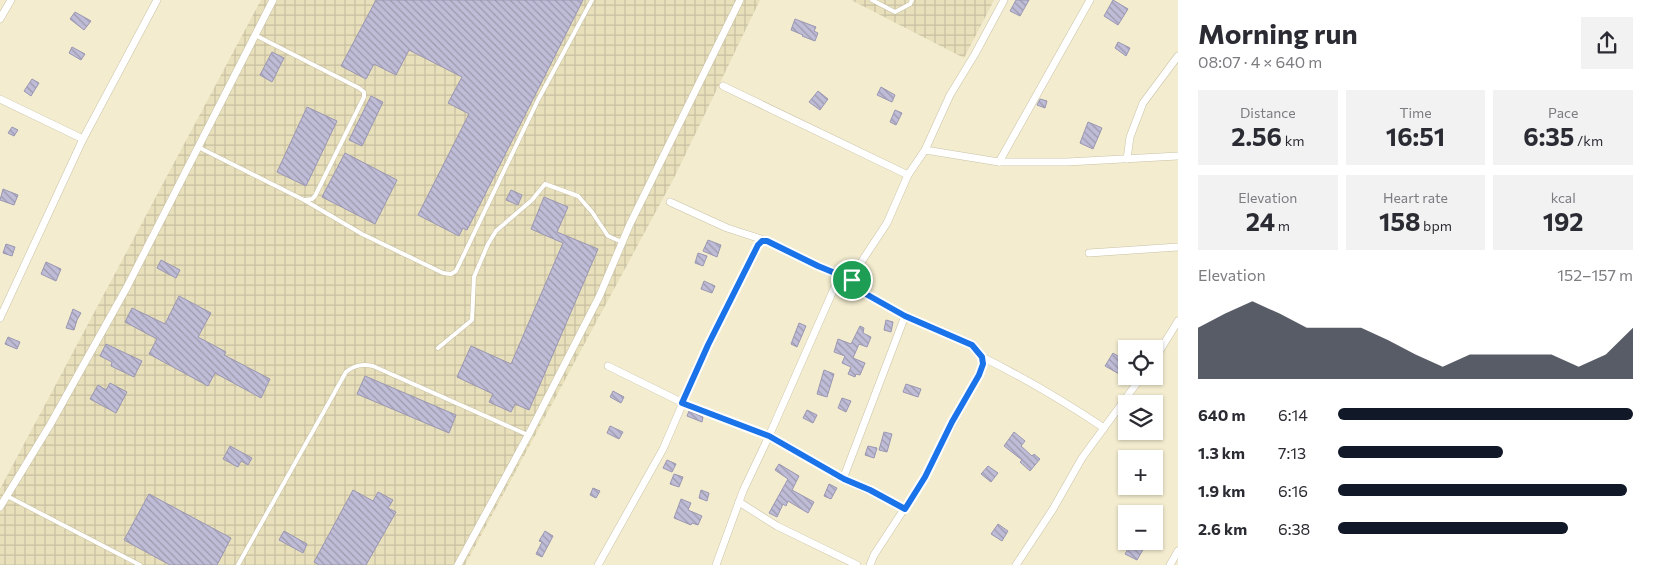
<!DOCTYPE html>
<html lang="en">
<head>
<meta charset="utf-8">
<style>
  :root { --surface:#fff; --page:#f2f2f3; --text:#2b2b33; --muted:#7c7c81; --accent:#111827 }
  body { margin:0; font-family:Commissioner,sans-serif; background:var(--page); color:var(--text); height:100vh; display:flex; flex-direction:column; font-size:19px; white-space:nowrap }
  * { box-sizing:border-box; margin:0 }
  p { font-size:16px; color:var(--muted) }
  .icon { flex:none; width:28px; height:28px; fill:none; stroke:currentColor; stroke-width:2; stroke-linecap:round; stroke-linejoin:round }
  .map { position:relative; flex:1; overflow:hidden }
  .details { display:flex; flex-direction:column; background:var(--surface); width:475px }
  .details>* { flex:none }
  .fabs { position:absolute; left:1118px; top:340px; display:grid; gap:10px }
  .fabs a { display:grid; place-items:center; width:45px; height:45px; border-radius:0px; background:var(--surface); box-shadow:0 1px 4px #0004; font-size:25px }
  .pin { position:absolute; display:grid; place-items:center; width:42px; height:42px; color:#fff; margin:-21px; border:2px solid #fff; border-radius:50%; box-shadow:0 1px 5px #0007 }
  .round { display:grid; place-items:center; flex:none; width:52px; height:52px; border-radius:0px; background:var(--page) }
  .headline { display:flex; align-items:center; justify-content:space-between; height:85px; padding:0 20px }
  h1 { font-size:28px; font-weight:700; line-height:38px }
  .metrics { display:grid; grid-template-columns:repeat(3,1fr); gap:8px; height:85px; padding:5px 20px }
  .metrics div { display:grid; align-content:center; border-radius:0px; background:var(--page); text-align:center }
  .metrics b { font-size:25px; font-weight:700 }
  .metrics small { font-size:14px; font-weight:400 }
  .metrics p { font-size:14px }
  .chart { height:140px; padding:10px 20px }
  .chart p { display:flex; justify-content:space-between }
  .chart svg { width:100%; height:90px; margin-top:5px; fill:var(--accent); opacity:.7 }
  ul { padding:0 20px; list-style:none; font-size:16px }
  li { display:grid; grid-template-columns:80px 60px 1fr; align-items:center; height:38px }
  li i { height:12px; border-radius:6px; background:var(--accent) }
  main { display:flex; flex:1; min-height:0 }
  .map>svg:first-child { display:block }
  .industrial { fill:url(#industrial-grid) }
  .building { fill:url(#building-back-hatch); stroke:#9a97b1 }
  .lines { fill:none; stroke-linecap:round; stroke-linejoin:round }
  .lane-casing { stroke:#c9c2a6; stroke-width:5 }
  .street-casing { stroke:#c9c2a6; stroke-width:8 }
  .lane { stroke:#fff; stroke-width:4 }
  .street { stroke:#fff; stroke-width:7 }
  .route-casing { stroke:#fff; stroke-width:10 }
  .route { stroke:#1a73e8; stroke-width:6 }
</style>
</head>
<body>
<main>
<div class="map">
<svg width="1178" height="565" viewBox="0 0 1178 565">
  <defs>
    <pattern id="industrial-grid" width="8" height="8" patternUnits="userSpaceOnUse" patternTransform="scale(1.25)"><rect width="8" height="8" fill="#e8dfbb"/><path d="M0 4h8M4 0v8" fill="none" stroke="#c7c0a1"/></pattern>
    <pattern id="building-back-hatch" width="6" height="6" patternUnits="userSpaceOnUse" patternTransform="scale(1.25)"><rect width="6" height="6" fill="#bfbcd7"/><path d="M-1 5l2 2M0 0l6 6M5-1l2 2" fill="none" stroke="#9c99ae"/></pattern>
  </defs>
  <rect width="100%" height="100%" fill="#f3eccf"/>
  <g class="industrial">
    <polygon points="261,0 760,0 674,178 465,565 0,565 0,489"/>
    <polygon points="851,0 994,0 964,58"/>
  </g>
  <g class="building">
    <polygon points="376,0 583,0 467,230 463,228 459,236 418,215 469,114 448,103 462,77 409,50 396,75 374,64 366,79 341,66"/>
    <polygon points="1016,0 1029,0 1020,16 1010,11"/>
    <polygon points="1113,0 1128,9 1118,25 1104,16"/>
    <polygon points="75,12 91,21 84,30 70,19"/>
    <polygon points="795,19 816,27 814,31 818,33 815,41 802,36 803,35 791,30"/>
    <polygon points="1118,42 1130,48 1126,56 1115,48"/>
    <polygon points="72,47 85,54 81,60 69,53"/>
    <polygon points="272,52 284,58 272,82 260,75"/>
    <polygon points="32,79 39,83 31,96 24,91"/>
    <polygon points="881,87 895,95 892,102 877,95"/>
    <polygon points="818,91 828,99 820,110 809,102"/>
    <polygon points="371,96 383,102 362,146 349,140"/>
    <polygon points="1040,99 1047,101 1045,108 1037,105"/>
    <polygon points="307,107 337,121 306,186 277,172"/>
    <polygon points="895,110 902,113 896,125 890,122"/>
    <polygon points="1088,122 1102,128 1093,149 1080,143"/>
    <polygon points="12,127 18,130 14,136 8,133"/>
    <polygon points="345,153 397,180 375,224 322,197"/>
    <polygon points="3,189 18,195 14,205 0,200"/>
    <polygon points="511,190 522,195 518,205 506,200"/>
    <polygon points="544,197 568,207 557,232 598,249 529,410 515,404 511,412 489,402 493,394 457,377 471,346 511,364 563,243 531,229"/>
    <polygon points="708,240 721,245 717,257 703,251"/>
    <polygon points="6,244 15,247 12,256 3,253"/>
    <polygon points="698,253 707,256 703,266 695,263"/>
    <polygon points="161,260 180,270 176,278 157,268"/>
    <polygon points="46,262 61,269 56,281 41,274"/>
    <polygon points="704,281 715,286 712,293 701,289"/>
    <polygon points="179,296 211,313 198,337 226,352 224,355 270,379 261,398 215,373 208,386 149,354 157,339 125,322 132,308 165,324"/>
    <polygon points="73,309 81,313 77,320 74,330 66,328"/>
    <polygon points="886,320 893,322 891,332 884,330"/>
    <polygon points="799,323 806,326 797,347 791,344"/>
    <polygon points="860,326 864,328 863,333 871,337 867,347 859,344 853,358 865,363 860,375 856,374 855,377 848,374 851,367 842,363 845,356 834,352 838,339 851,344"/>
    <polygon points="8,337 20,342 17,349 5,344"/>
    <polygon points="106,344 142,361 134,377 111,366 112,362 100,356"/>
    <polygon points="1126,349 1126,366 1121,375 1105,366 1113,353 1121,358"/>
    <polygon points="824,370 834,374 827,397 817,394"/>
    <polygon points="365,376 456,415 449,433 357,394"/>
    <polygon points="110,383 127,392 116,413 90,399 98,385 106,390"/>
    <polygon points="906,384 921,389 918,397 903,392"/>
    <polygon points="613,391 624,397 621,403 610,397"/>
    <polygon points="842,398 851,401 846,412 838,408"/>
    <polygon points="807,410 817,415 813,423 803,418"/>
    <polygon points="689,411 703,417 702,422 687,416"/>
    <polygon points="610,426 623,432 619,439 607,433"/>
    <polygon points="884,432 892,434 887,452 879,450"/>
    <polygon points="1014,432 1025,441 1021,446 1032,456 1034,454 1040,459 1030,471 1020,462 1022,460 1004,446"/>
    <polygon points="230,446 252,458 248,465 241,461 238,467 223,459"/>
    <polygon points="868,446 877,448 874,458 865,455"/>
    <polygon points="667,460 676,464 672,472 663,468"/>
    <polygon points="779,464 799,476 792,490 814,502 808,513 788,501 786,506 783,504 777,517 769,513 788,479 775,470"/>
    <polygon points="988,466 998,473 991,482 981,474"/>
    <polygon points="674,474 683,477 679,487 670,484"/>
    <polygon points="829,484 837,488 831,499 824,496"/>
    <polygon points="593,488 600,491 596,498 590,495"/>
    <polygon points="353,490 373,501 378,492 393,500 388,508 396,512 366,565 319,565 314,562"/>
    <polygon points="701,490 709,493 707,501 699,498"/>
    <polygon points="149,494 231,538 217,565 170,565 124,540"/>
    <polygon points="681,499 691,503 688,510 702,516 698,525 692,523 691,525 674,518"/>
    <polygon points="998,524 1008,531 1002,541 991,534"/>
    <polygon points="284,531 307,544 303,553 279,540"/>
    <polygon points="545,531 553,536 542,557 536,554 542,542 539,541"/>
    <polygon points="1133,541 1136,541 1145,546 1137,560 1125,554"/>
  </g>
  <g class="lines">
    <defs>
      <g id="lane">
        <polyline points="872,0 895,12 910,4 912,0"/>
        <polyline points="198,147 304,200 312,199 315,196 364,97 364,92 359,88 255,35"/>
        <polyline points="304,200 362,234 443,273 451,274 456,271 538,100 592,0"/>
        <polyline points="438,348 472,320 474,277 488,244 496,231 532,200 545,184 578,196 592,212 608,236 622,242"/>
        <polyline points="7,496 140,565"/>
        <path d="M238,565l108,-193c9,-7 16,-8 27,-6l155,69"/>
      </g>
      <g id="street">
        <polyline points="0,19 11,0"/>
        <polyline points="723,86 908,175"/>
        <polyline points="0,99 83,139"/>
        <polyline points="925,150 999,162 1067,162 1178,156"/>
        <polyline points="1127,159 1130,137 1143,103 1178,56"/>
        <polyline points="999,162 1090,0"/>
        <polyline points="670,202 727,228 767,241 819,266 852,280"/>
        <polyline points="1089,253 1178,247"/>
        <polyline points="0,318 83,139 157,0"/>
        <path d="M982,357c43,21 83,45 122,71"/>
        <polyline points="1154,360 1178,321"/>
        <polyline points="608,366 683,403 769,436 843,479 870,491 905,509"/>
        <polyline points="843,479 905,316"/>
        <polyline points="739,502 777,526 857,565"/>
        <polyline points="0,507 50,425 127,287 273,0"/>
        <polyline points="458,565 531,430 599,297 630,224 740,0"/>
        <polyline points="598,565 663,449 708,345 758,245 762,241"/>
        <polyline points="716,565 743,491 769,436 840,275"/>
        <polyline points="870,565 874,555 925,477 983,365 982,357 973,345 905,316 857,289 852,280 856,270 887,223 908,175 925,150 950,95 975,54 1004,0"/>
        <polyline points="1016,565 1053,509 1082,458 1142,376"/>
        <polyline points="1170,565 1178,551"/>
      </g>
    </defs>
    <use href="#lane" class="lane-casing"/>
    <use href="#street" class="street-casing"/>
    <use href="#lane" class="lane"/>
    <use href="#street" class="street"/>
  </g>
  <g class="lines">
    <defs>
      <polygon id="route" points="762,241 767,241 818,266 852,280 857,289 905,316 972,345 982,357 983,364 979,375 952,422 925,477 905,509 870,490 844,479 769,436 682,403 708,345 758,245"/>
    </defs>
    <use href="#route" class="route-casing"/>
    <use href="#route" class="route"/>
  </g>
</svg>
<div class="fabs">
<a><svg class="icon" aria-label="locate" viewBox="0 0 24 24"><circle cx="12" cy="12" r="6"/><path d="M12 2v4M12 18v4M2 12h4M18 12h4"/></svg></a>
<a><svg class="icon" aria-label="layers" viewBox="0 0 24 24"><path d="M12 4l9 5-9 5-9-5zM3 14l9 5 9-5"/></svg></a>
<a>+</a>
<a>−</a>
</div>
<div class="pin" style="left:852px;top:280px;background:#1e9e55"><svg class="icon" aria-label="arrive" viewBox="0 0 24 24"><path d="M6 21V4h12l-3 4 3 4H6"/></svg></div>
</div>
<section class="details">
<div class="headline"><div><h1>Morning run</h1><p>08:07 · 4 × 640 m</p></div><a class="round"><svg class="icon" aria-label="share" viewBox="0 0 24 24"><path d="M12 15V3M7 8l5-5 5 5M5 13v7h14v-7"/></svg></a></div>
<div class="metrics">
<div><p>Distance</p><b>2.56<small> km</small></b></div>
<div><p>Time</p><b>16:51</b></div>
<div><p>Pace</p><b>6:35<small> /km</small></b></div>
</div>
<div class="metrics">
<div><p>Elevation</p><b>24<small> m</small></b></div>
<div><p>Heart rate</p><b>158<small> bpm</small></b></div>
<div><p>kcal</p><b>192</b></div>
</div>
<div class="chart"><p><span>Elevation</span>152–157 m</p>
<svg viewBox="0 0 160 44" preserveAspectRatio="none"><path d="M0 44V19L10 12L20 6L30 12L40 19L50 19L60 19L70 25L80 32L90 38L100 32L110 32L120 32L130 32L140 38L150 32L160 19V44z"/></svg>
</div>
<ul>
<li><b>640 m</b>6:14<i style="width:100%"></i></li>
<li><b>1.3 km</b>7:13<i style="width:56%"></i></li>
<li><b>1.9 km</b>6:16<i style="width:98%"></i></li>
<li><b>2.6 km</b>6:38<i style="width:78%"></i></li>
</ul>
</section>
</main>
</body>
</html>
